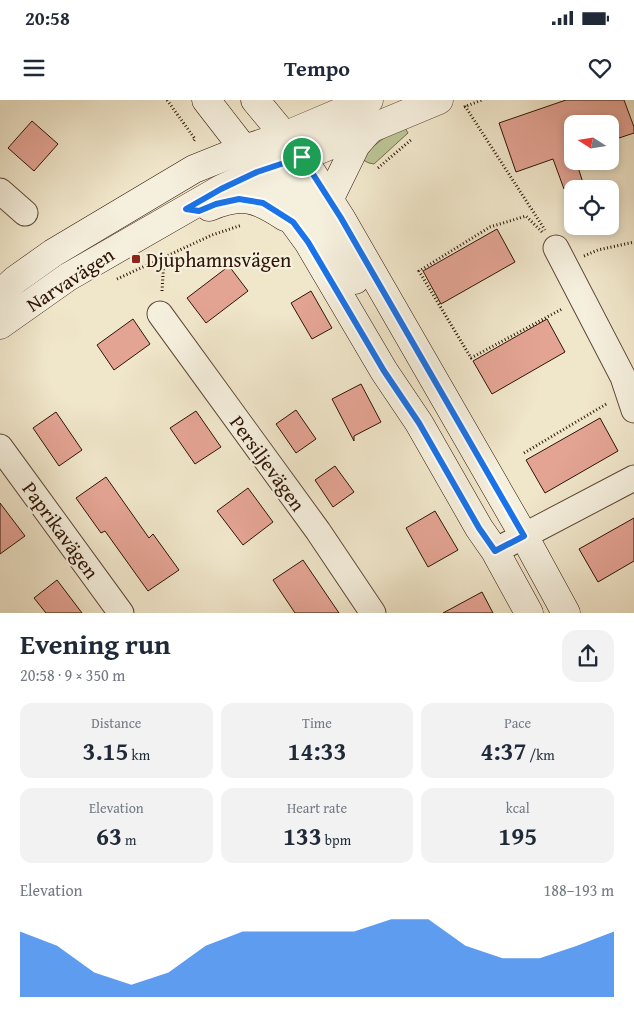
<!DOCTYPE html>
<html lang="en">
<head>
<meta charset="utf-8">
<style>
  :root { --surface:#fff; --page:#f2f2f3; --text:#1f2937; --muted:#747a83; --accent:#1a73e8 }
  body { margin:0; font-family:"Gentium Book Plus",serif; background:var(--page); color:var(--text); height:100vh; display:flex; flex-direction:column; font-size:19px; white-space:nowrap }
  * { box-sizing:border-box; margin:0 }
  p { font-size:16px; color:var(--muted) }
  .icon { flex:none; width:28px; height:28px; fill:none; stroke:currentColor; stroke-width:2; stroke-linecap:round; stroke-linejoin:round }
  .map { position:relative; height:513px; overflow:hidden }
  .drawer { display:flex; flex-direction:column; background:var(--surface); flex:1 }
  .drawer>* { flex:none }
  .needle { width:32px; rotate:282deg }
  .controls { position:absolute; left:564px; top:15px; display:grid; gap:10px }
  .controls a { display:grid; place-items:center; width:55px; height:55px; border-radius:10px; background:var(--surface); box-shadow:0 2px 8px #0003; font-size:25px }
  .pin { position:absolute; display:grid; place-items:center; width:42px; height:42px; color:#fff; margin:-21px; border:2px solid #fff; border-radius:50%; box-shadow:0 1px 5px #0007 }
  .round { display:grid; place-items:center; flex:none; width:52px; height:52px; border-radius:15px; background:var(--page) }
  .headline { display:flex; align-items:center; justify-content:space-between; height:85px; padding:0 20px }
  h1 { font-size:28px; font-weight:700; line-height:38px }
  .metrics { display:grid; grid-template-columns:repeat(3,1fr); gap:8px; height:85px; padding:5px 20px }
  .metrics div { display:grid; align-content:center; border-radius:12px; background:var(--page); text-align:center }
  .metrics b { font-size:25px; font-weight:700 }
  .metrics small { font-size:14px; font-weight:400 }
  .metrics p { font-size:14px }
  .chart { height:140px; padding:10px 20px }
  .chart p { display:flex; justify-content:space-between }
  .chart svg { width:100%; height:90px; margin-top:5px; fill:var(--accent); opacity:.7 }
  .status { display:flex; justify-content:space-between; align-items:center; height:35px; padding:0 25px; background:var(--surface); direction:ltr }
  .status svg { height:14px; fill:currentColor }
  header { display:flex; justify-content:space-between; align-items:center; height:65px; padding:0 20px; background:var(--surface); font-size:22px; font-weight:700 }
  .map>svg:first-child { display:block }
  .green { fill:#bcc495; stroke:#756c4e }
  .building { fill:#e4a494; stroke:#2e1406 }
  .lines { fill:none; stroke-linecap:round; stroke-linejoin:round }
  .minor-casing { stroke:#5e4837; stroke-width:27 }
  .tertiary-casing { stroke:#5e4837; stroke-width:29 }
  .secondary-casing { stroke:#2e1406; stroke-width:29 }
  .path { stroke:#2e1406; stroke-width:3; stroke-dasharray:1 2.5; stroke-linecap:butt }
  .minor { stroke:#f5efdd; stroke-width:25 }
  .tertiary { stroke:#f5efdd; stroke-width:28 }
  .secondary { stroke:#f5efdd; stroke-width:28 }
  .route-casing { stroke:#fff; stroke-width:10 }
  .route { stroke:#1a73e8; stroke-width:6 }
  .poi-dot { fill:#8f2418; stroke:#f5efdd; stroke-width:2 }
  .labels { text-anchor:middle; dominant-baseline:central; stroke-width:4.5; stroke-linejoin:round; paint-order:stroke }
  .poi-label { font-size:20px; fill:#2e1406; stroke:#f5efdd; text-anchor:start }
  .street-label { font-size:20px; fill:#2e1406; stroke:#f5efdd }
</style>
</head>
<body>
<div class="status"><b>20:58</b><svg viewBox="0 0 49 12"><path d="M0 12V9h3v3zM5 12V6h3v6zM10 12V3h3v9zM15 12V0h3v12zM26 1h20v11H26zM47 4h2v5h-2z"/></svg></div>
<header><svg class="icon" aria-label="menu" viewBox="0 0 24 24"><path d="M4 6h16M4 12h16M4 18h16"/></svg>Tempo<svg class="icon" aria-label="heart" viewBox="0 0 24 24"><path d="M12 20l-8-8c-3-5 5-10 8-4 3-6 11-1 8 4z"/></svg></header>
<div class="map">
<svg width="634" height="513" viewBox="0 0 634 513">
  <rect width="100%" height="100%" fill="#f0e6ca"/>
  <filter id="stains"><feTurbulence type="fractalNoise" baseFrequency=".004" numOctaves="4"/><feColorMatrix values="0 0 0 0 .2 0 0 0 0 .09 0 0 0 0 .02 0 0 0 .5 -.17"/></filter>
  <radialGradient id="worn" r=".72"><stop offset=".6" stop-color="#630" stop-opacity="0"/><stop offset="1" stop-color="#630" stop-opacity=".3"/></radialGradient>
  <path class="green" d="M404,26l4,7 -34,31 -5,-1 -6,-3c8,-16 26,-25 41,-34z"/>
  <g class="building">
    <polygon points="566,0 624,0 634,27 634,33 610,41 610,24 572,24 572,61 576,61 585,89 564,89 553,59 516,72 499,23"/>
    <polygon points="32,21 58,44 34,71 8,48"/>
    <polygon points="497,129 515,162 441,204 423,171"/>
    <polygon points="229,166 248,191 206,223 187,198"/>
    <polygon points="311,191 332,228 312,239 291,203"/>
    <polygon points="133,219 150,244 114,270 97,245"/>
    <polygon points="547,219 565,252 492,294 473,261"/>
    <polygon points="361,284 381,322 354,336 354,341 332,299"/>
    <polygon points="296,310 316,339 296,353 276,324"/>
    <polygon points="196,311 221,347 195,364 170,328"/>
    <polygon points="56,312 82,350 59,366 33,328"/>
    <polygon points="600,318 618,351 545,393 526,360"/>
    <polygon points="335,366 354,392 333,407 315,380"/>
    <polygon points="106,377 149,438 153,434 179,470 148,491 105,431 101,433 76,398"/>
    <polygon points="248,388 273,422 243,445 217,411"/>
    <polygon points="0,403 25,436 0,454"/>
    <polygon points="435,411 458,450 428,467 406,428"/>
    <polygon points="634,418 634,461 598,482 579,449"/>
    <polygon points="303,460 339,513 295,513 273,480"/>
    <polygon points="57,480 82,513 46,513 34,498"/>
    <polygon points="482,492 493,513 443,513"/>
  </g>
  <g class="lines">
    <defs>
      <g id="minor">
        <polyline points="0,91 25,113"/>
        <polyline points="556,148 623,277 634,310"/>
        <polyline points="160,214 318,431 373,513"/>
        <polyline points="0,347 121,513"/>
        <polyline points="495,451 634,378"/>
      </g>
      <g id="tertiary">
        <polyline points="284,36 369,0"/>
        <polyline points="302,57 439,0"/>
      </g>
      <g id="secondary">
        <polyline points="206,0 244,49 257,72 308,142 384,271 419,323 479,428 495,451 529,513"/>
        <polyline points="255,0 302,57 341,118 524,436 566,513"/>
        <polyline points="281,67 289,71 355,180"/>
        <polyline points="329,100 356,45 371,28"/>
        <path d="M209,107c34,-14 47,-9 76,10"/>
        <polyline points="0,194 15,180 53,153 194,69 244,49 284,36"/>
        <polyline points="0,225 68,177 221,89 257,72 302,57"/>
      </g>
    </defs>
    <use href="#minor" class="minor-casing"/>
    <use href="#tertiary" class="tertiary-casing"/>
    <use href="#secondary" class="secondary-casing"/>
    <g class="path">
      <polyline points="167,0 195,39 193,42"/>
      <polyline points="465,6 545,130"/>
      <polyline points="464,7 482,0"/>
      <polyline points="378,68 412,39"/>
      <polyline points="542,132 526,116 490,127 419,171 471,258 562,209"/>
      <polyline points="584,156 598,150 634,142"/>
      <polyline points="117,179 212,135 242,125"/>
      <polyline points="162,191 164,158"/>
      <polyline points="524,353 608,303"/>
    </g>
    <use href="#minor" class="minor"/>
    <use href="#tertiary" class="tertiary"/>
    <use href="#secondary" class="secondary"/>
  </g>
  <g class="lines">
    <defs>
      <polygon id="route" points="302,57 341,118 524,436 495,451 479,428 419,323 384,271 308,142 293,122 263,103 239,99 216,104 199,111 186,109 221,89 257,72"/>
    </defs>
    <use href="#route" class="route-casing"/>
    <use href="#route" class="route"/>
  </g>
  <rect class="poi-dot" x="131" y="154" width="10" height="10" rx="2.5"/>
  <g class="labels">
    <g class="poi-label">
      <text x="146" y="159">Djuphamnsvägen</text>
    </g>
    <g class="street-label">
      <text transform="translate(70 179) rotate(-33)">Narvavägen</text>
      <text transform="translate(268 363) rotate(54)">Persiljevägen</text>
      <text transform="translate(61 430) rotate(54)">Paprikavägen</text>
    </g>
  </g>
  <rect width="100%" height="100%" filter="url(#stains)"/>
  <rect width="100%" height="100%" fill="url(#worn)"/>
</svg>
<div class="controls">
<a><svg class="needle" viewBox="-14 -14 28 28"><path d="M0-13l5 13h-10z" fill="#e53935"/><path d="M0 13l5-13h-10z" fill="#747a83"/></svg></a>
<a><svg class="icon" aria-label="locate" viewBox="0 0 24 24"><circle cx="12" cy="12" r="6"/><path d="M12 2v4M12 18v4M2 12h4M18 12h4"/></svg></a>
</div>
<div class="pin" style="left:302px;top:57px;background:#1e9e55"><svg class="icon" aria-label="arrive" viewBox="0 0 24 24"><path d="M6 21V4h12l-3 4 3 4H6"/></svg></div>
</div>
<section class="drawer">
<div class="headline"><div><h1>Evening run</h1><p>20:58 · 9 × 350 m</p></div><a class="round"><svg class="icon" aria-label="share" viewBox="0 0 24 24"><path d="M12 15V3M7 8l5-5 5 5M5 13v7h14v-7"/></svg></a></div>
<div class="metrics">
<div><p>Distance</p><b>3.15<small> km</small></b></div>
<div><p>Time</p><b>14:33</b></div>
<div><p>Pace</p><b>4:37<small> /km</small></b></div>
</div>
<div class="metrics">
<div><p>Elevation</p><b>63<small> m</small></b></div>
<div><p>Heart rate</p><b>133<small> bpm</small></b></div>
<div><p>kcal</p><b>195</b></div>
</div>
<div class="chart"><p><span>Elevation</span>188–193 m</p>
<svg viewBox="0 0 160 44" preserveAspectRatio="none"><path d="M0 44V12L10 19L20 32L30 38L40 32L50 19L60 12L70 12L80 12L90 12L100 6L110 6L120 19L130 25L140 25L150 19L160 12V44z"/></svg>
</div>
</section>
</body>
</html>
